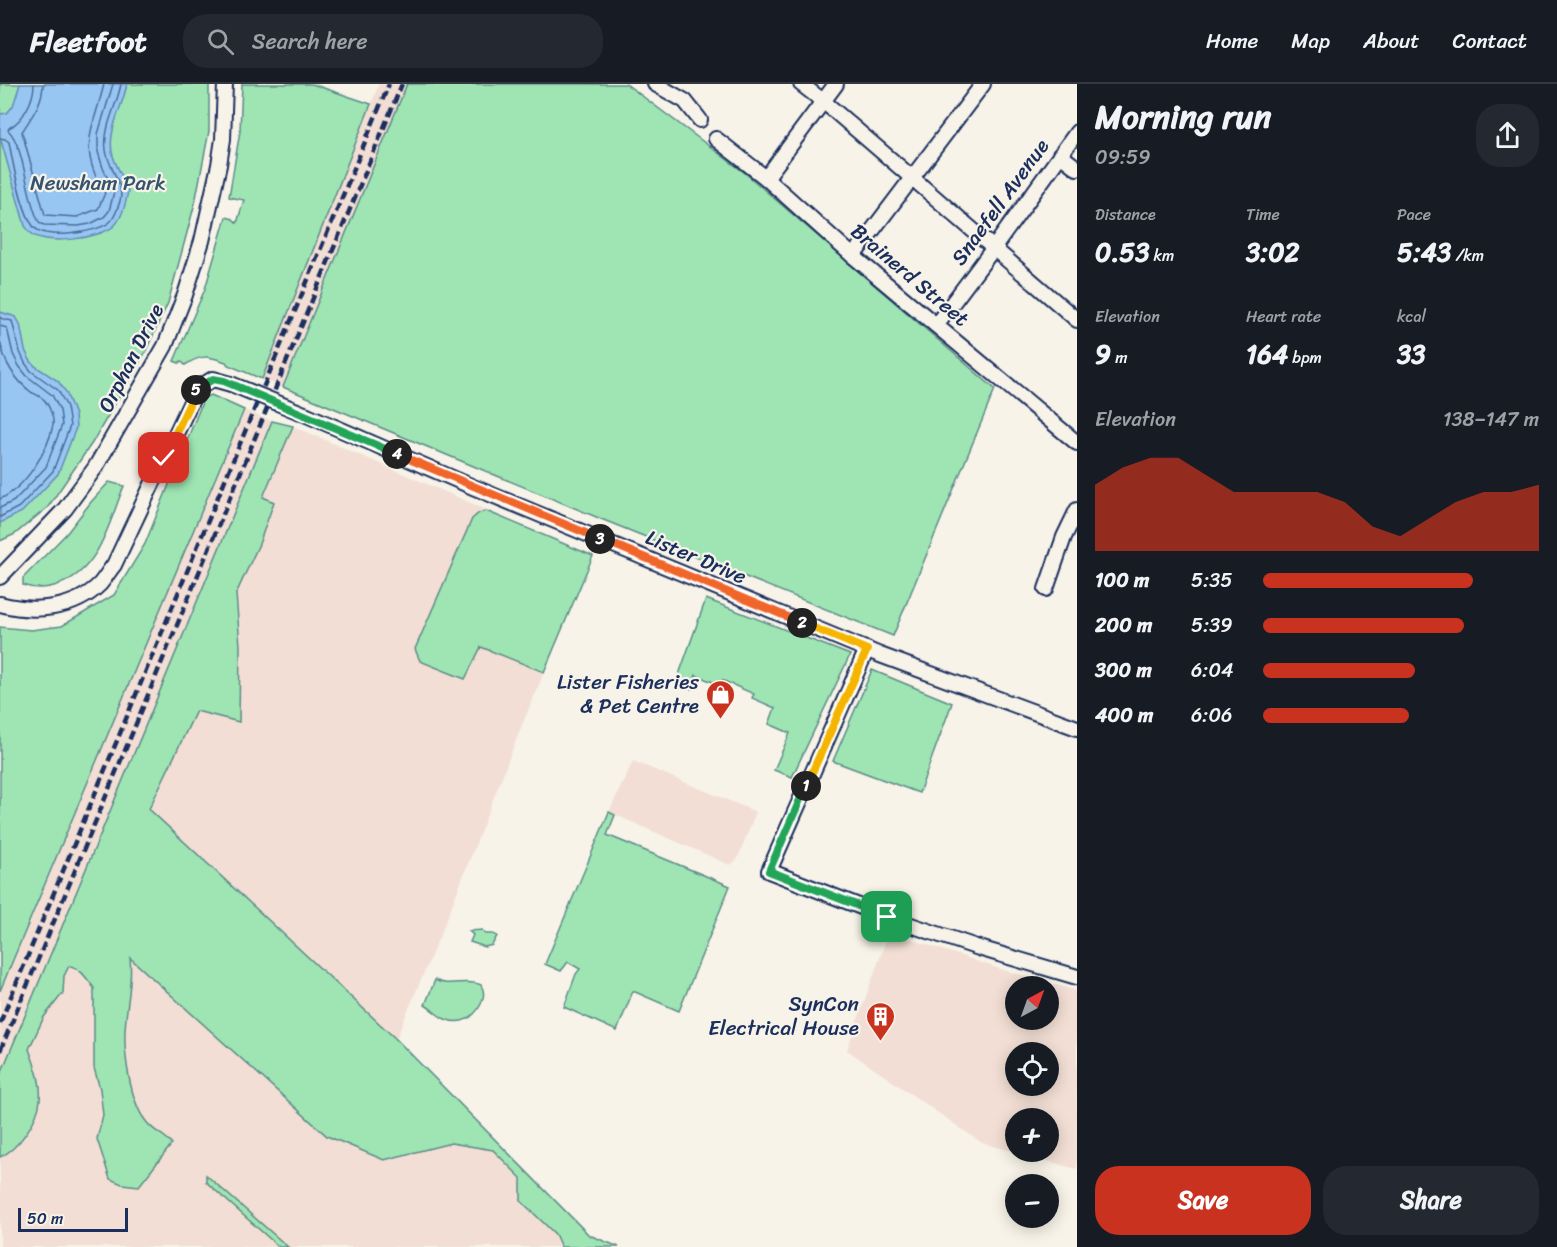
<!DOCTYPE html>
<html lang="en">
<head>
<meta charset="utf-8">
<style>
  :root { --surface:#171b24; --page:#242831; --text:#f1f3f6; --muted:#9ea1a6; --line:#363941; --accent:#c8321e }
  body { margin:0; font-family:Sriracha,sans-serif; background:var(--page); color:var(--text); height:100vh; display:flex; flex-direction:column; font-size:22px; white-space:nowrap }
  * { box-sizing:border-box; margin:0 }
  p { font-size:20px; color:var(--muted) }
  .icon { flex:none; width:33px; height:33px; fill:none; stroke:currentColor; stroke-width:2; stroke-linecap:round; stroke-linejoin:round }
  .map { position:relative; flex:1; overflow:hidden }
  .details { display:flex; flex-direction:column; background:var(--surface); width:480px }
  .details>* { flex:none }
  .needle { width:39px; rotate:41deg }
  .fabs { position:absolute; left:1005px; top:892px; display:grid; gap:12px }
  .fabs a { display:grid; place-items:center; width:54px; height:54px; border-radius:50%; background:var(--surface); box-shadow:0 3px 15px #0003; font-size:30px }
  .scale { position:absolute; left:18px; bottom:15px; width:110px; box-sizing:border-box; padding-left:6px; border:3px solid #1b2f5e; border-top:0; font-size:16px; line-height:21px; white-space:nowrap; color:#1b2f5e; -webkit-text-stroke:4px #f7f3e8; paint-order:stroke }
  .pin { position:absolute; display:grid; place-items:center; width:51px; height:51px; color:#fff; margin:-26px; border-radius:12px; box-shadow:0 3px 9px #0006 }
  .km { position:absolute; width:30px; height:30px; margin:-15px; border-radius:50%; background:#222; color:#fff; font-size:16px; line-height:30px; text-align:center }
  .round { display:grid; place-items:center; flex:none; width:63px; height:63px; border-radius:24px; background:var(--page) }
  .headline { display:flex; align-items:center; justify-content:space-between; height:102px; padding:0 18px }
  h1 { font-size:33px; font-weight:700; line-height:45px }
  .stats { display:grid; grid-template-columns:repeat(3,1fr); gap:9px; height:102px; padding:6px 18px }
  .stats div { display:grid; align-content:center }
  .stats b { font-size:26px; font-weight:700 }
  .stats small { font-size:16px; font-weight:400 }
  .stats p { font-size:16px }
  .chart { height:168px; padding:12px 18px }
  .chart p { display:flex; justify-content:space-between }
  .chart svg { width:100%; height:108px; margin-top:6px; fill:var(--accent); opacity:.7 }
  .action { display:flex; gap:12px; margin-top:auto; padding:12px 18px }
  .action a { flex:1; height:69px; border-radius:24px; background:var(--accent); color:#fff; font-size:24px; font-weight:700; line-height:69px; text-align:center }
  .action a+a { background:var(--page); color:var(--text) }
  ul { padding:0 18px; list-style:none; font-size:20px }
  li { display:grid; grid-template-columns:96px 72px 1fr; align-items:center; height:45px }
  li i { height:15px; border-radius:8px; background:var(--accent) }
  header { display:flex; align-items:center; gap:36px; box-sizing:border-box; height:84px; padding:0 30px; background:var(--surface); border-bottom:2px solid var(--line) }
  header strong { font-size:28px }
  nav { display:flex; gap:33px; margin-inline-start:auto; font-size:21px }
  .search { width:420px; height:54px; background:var(--page); display:flex; align-items:center; gap:15px; box-sizing:border-box; padding:0 21px; border-radius:24px; color:var(--muted); font-size:22px }
  main { display:flex; flex:1; min-height:0 }
  .map>svg:first-child { display:block }
  .built { fill:#f2ded4; fill-rule:evenodd }
  .green { fill:#9ee5b3; stroke:#5c8a88; stroke-width:1.5 }
  .water { fill:#97c6f2; stroke:#658ab7; stroke-width:1.5 }
  .lines { fill:none; stroke-linecap:round; stroke-linejoin:round }
  .shore { stroke:#4d6b99; stroke-width:1.5 }
  .minor-casing { stroke:#1b2f5e; stroke-width:18 }
  .minor { stroke:#f7f3e8; stroke-width:14 }
  .rail { stroke:#1b2f5e; stroke-width:4.5; stroke-dasharray:9 4.5; stroke-linecap:butt }
  .minor-bridge-casing { stroke:#1b2f5e; stroke-width:18; stroke-linecap:butt }
  .minor-bridge { stroke:#f7f3e8; stroke-width:14 }
  .split-1-casing { stroke:#fff; stroke-width:12 }
  .split-2-casing { stroke:#fff; stroke-width:12 }
  .split-3-casing { stroke:#fff; stroke-width:12 }
  .split-4-casing { stroke:#fff; stroke-width:12 }
  .split-5-casing { stroke:#fff; stroke-width:12 }
  .split-6-casing { stroke:#fff; stroke-width:12 }
  .split-1 { stroke:#22a559; stroke-width:8 }
  .split-2 { stroke:#f5b400; stroke-width:8 }
  .split-3 { stroke:#f0652b; stroke-width:8 }
  .split-4 { stroke:#f0652b; stroke-width:8 }
  .split-5 { stroke:#22a559; stroke-width:8 }
  .split-6 { stroke:#f5b400; stroke-width:8 }
  .labels { text-anchor:middle; dominant-baseline:central; stroke-width:4.5; stroke-linejoin:round; paint-order:stroke }
  .park-label { font-size:21px; fill:#35536f; stroke:#f7f3e8 }
  .street-label { font-size:21px; fill:#1b2f5e; stroke:#f7f3e8 }
  .poi-label { font-size:21px; fill:#1b2f5e; stroke:#f7f3e8; text-anchor:end }
</style>
</head>
<body>
<header>
<strong>Fleetfoot</strong>
<div class="search"><svg class="icon" aria-label="search" viewBox="0 0 24 24"><circle cx="10" cy="10" r="6"/><path d="M15 15l6 6"/></svg>Search here</div>
<nav><a>Home</a><a>Map</a><a>About</a><a>Contact</a></nav>
</header>
<main>
<div class="map">
<svg width="1077" height="1163" viewBox="0 0 1077 1163">
  <rect width="100%" height="100%" fill="#f7f3e8"/>
  <filter id="ink" filterUnits="userSpaceOnUse"><feTurbulence type="fractalNoise" baseFrequency=".0167" numOctaves="2"/><feDisplacementMap in="SourceGraphic" scale="12" xChannelSelector="R" yChannelSelector="G"/><feConvolveMatrix kernelMatrix="1 2 1 2 8 2 1 2 1" color-interpolation-filters="sRGB"/></filter>
  <g filter="url(#ink)">
    <g class="built">
      <polygon points="379,0 408,0 283,303 262,295"/>
      <polygon points="244,326 272,337 0,992 0,909"/>
      <polygon points="293,342 593,472 522,641 445,839 396,955 149,725 196,627 239,637 240,562 236,510 274,418 263,413"/>
      <polygon points="633,677 756,728 737,776 730,781 609,728"/>
      <path d="M889,848l111,37 77,22v178l-95,-26 -135,-93zM1016,903h32v33h-32zM1016,969h32v33h-32zM1016,1035h32v33h-32z"/>
      <polygon points="63,864 130,873 327,1052 384,1076 451,1059 493,1066 521,1094 521,1117 555,1150 561,1163 0,1163 0,1021"/>
    </g>
    <g class="green">
      <polygon points="0,0 209,0 209,47 195,119 168,219 144,271 92,359 48,423 15,450 0,457"/>
      <path d="M242,0h70l59,20 -109,275 -34,-14 -2,-3c-18,-6 -24,-8 -41,3l-4,-4 -2,2 -5,-2 31,-72 21,-72 7,2 4,4 7,-23 -15,-3 11,-66z"/>
      <polygon points="407,0 626,0 745,89 995,305 893,552 606,437 283,303"/>
      <polygon points="211,311 244,326 0,907 0,543 31,546 62,542 114,511 145,460 204,314"/>
      <path d="M272,337l21,5 -30,71 11,5 -15,42 -23,50 4,52 -1,76 -43,-11 -47,98 247,230 193,196 30,12h-58l-6,-13 -34,-33v-23l-28,-28 -42,-7 -67,17 -57,-24 -197,-178c3,24 -4,48 -5,73 -1,24 5,69 20,89 9,13 18,13 27,24l-33,42 -17,-2 -12,-5 -13,-40 6,-24 -3,-26 -6,-21v-80c-7,-9 -14,-21 -25,-22l-5,10 -1,17 -19,24 -15,32c6,17 13,33 11,51 -2,21 -22,49 -40,57v-81z"/>
      <path d="M109,398l15,4c-15,36 -24,83 -64,98 -13,5 -24,6 -37,1v-7l44,-45 24,-31z"/>
      <polygon points="486,427 593,472 544,588 481,563 465,595 420,577 415,565 472,435 479,429"/>
      <polygon points="706,515 850,571 792,693 774,686 790,649 769,640 775,624 752,614 754,610 722,596 720,601 696,591 691,605 676,599"/>
      <polygon points="872,586 952,619 919,709 833,677"/>
      <polygon points="609,728 615,731 607,751 730,802 679,927 633,907 617,947 564,923 576,890 580,885 568,878 561,887 545,880"/>
      <polygon points="482,846 485,850 493,850 497,852 492,861 485,863 470,858 473,851 469,847"/>
      <path d="M435,896c13,8 32,-2 46,5 4,7 3,12 0,19 -7,14 -20,22 -36,15 -7,-3 -13,-10 -20,-14z"/>
      <polygon points="206,1091 288,1163 279,1163 206,1098"/>
    </g>
    <g class="water">
      <path d="M20,0h107c-4,22 -19,45 -15,68 3,15 13,26 16,39 -2,12 -5,25 -13,34 -14,14 -70,21 -84,8 -3,-2 -4,-5 -6,-7l-25,-89v-25l1,2 6,-1 6,-7z"/>
      <polygon points="0,228 16,233 20,240 25,266 30,276 35,282 58,297 66,308 75,331 76,344 58,390 22,428 0,439"/>
    </g>
    <g class="lines">
      <g class="shore">
        <path d="M34,0c0,16 -11,37 -25,44l-1,2c17,16 18,69 31,92l5,3 34,1 12,-2 14,-7 5,-6 5,-19 -11,-24 -5,-16v-18l15,-50"/>
        <path d="M43,0c0,19 -12,33 -21,48l23,83 32,2 21,-8 7,-16c-29,-45 -11,-65 -1,-109"/>
        <path d="M0,54l5,1 4,3c4,22 12,67 24,84 10,15 64,7 77,-4 5,-5 8,-14 10,-21 5,-17 -12,-33 -14,-51 -3,-23 11,-44 15,-66"/>
        <polyline points="0,234 12,237 20,268 25,279 31,287 58,306 67,323 70,342 53,387 19,423 0,433"/>
        <polyline points="0,242 7,244 13,270 19,282 27,292 52,311 60,326 62,341 46,383 14,417 0,424"/>
        <path d="M0,257c4,21 14,38 31,51 6,3 12,5 15,10 4,6 8,16 7,23 -5,26 -28,63 -53,74"/>
      </g>
      <defs>
        <g id="minor">
          <polyline points="655,0 685,17 700,36"/>
          <polyline points="801,0 823,17 1077,236"/>
          <polyline points="716,55 766,94 853,172 1077,359"/>
          <polyline points="1060,71 1077,84"/>
          <polyline points="766,94 836,0"/>
          <polyline points="853,172 983,0"/>
          <polyline points="936,241 993,165 1077,48"/>
          <polyline points="307,331 473,403 880,571 1077,644"/>
          <polyline points="0,493 65,425 95,384 165,262 185,211 202,157 219,81 223,55 225,0"/>
          <polyline points="1046,505 1064,453 1077,426"/>
          <path d="M0,520c34,9 74,6 100,-20 5,-6 9,-13 14,-19l83,-176 16,-10 18,5"/>
          <polyline points="867,565 769,787 887,833 979,864 1077,893"/>
        </g>
      </defs>
      <use href="#minor" class="minor-casing"/>
      <use href="#minor" class="minor"/>
      <g class="rail">
        <polyline points="0,939 389,0"/>
        <polyline points="0,967 402,0"/>
      </g>
      <defs>
        <polyline id="minor-bridge" points="231,300 307,331"/>
      </defs>
      <use href="#minor-bridge" class="minor-bridge-casing"/>
      <use href="#minor-bridge" class="minor-bridge"/>
    </g>
  </g>
  <g class="lines" filter="url(#ink)">
    <defs>
      <polyline id="split-1" points="806,702 769,787 887,833"/>
      <polyline id="split-2" points="802,539 867,566 806,702"/>
      <polyline id="split-3" points="600,455 802,539"/>
      <polyline id="split-4" points="397,370 600,455"/>
      <polyline id="split-5" points="196,306 213,295 224,297 397,370"/>
      <polyline id="split-6" points="164,374 196,306"/>
    </defs>
    <use href="#split-1" class="split-1-casing"/>
    <use href="#split-2" class="split-2-casing"/>
    <use href="#split-3" class="split-3-casing"/>
    <use href="#split-4" class="split-4-casing"/>
    <use href="#split-5" class="split-5-casing"/>
    <use href="#split-6" class="split-6-casing"/>
    <use href="#split-1" class="split-1"/>
    <use href="#split-2" class="split-2"/>
    <use href="#split-3" class="split-3"/>
    <use href="#split-4" class="split-4"/>
    <use href="#split-5" class="split-5"/>
    <use href="#split-6" class="split-6"/>
  </g>
  <defs>
    <symbol id="shop-pin" viewBox="-11 -11 22 30"><path d="M0 17L-7.5 6A9.5 9.5 0 1 1 7.5 6Z" fill="#c8321e" stroke="#f7f3e8"/><path d="M-5-2.5h2.3a2.7 3.5 0 0 1 5.4 0H5L5.5 6h-11ZM-1.5-2.5h3a1.5 2.3 0 0 0-3 0Z" fill="#fff"/></symbol>
    <symbol id="building-pin" viewBox="-11 -11 22 30"><path d="M0 17L-7.5 6A9.5 9.5 0 1 1 7.5 6Z" fill="#c8321e" stroke="#f7f3e8"/><path d="M-4-6H4V6H1V3H-1V6H-4ZM-2.5-4.3h1.7v1.8h-1.7ZM.8-4.3h1.7v1.8H.8ZM-2.5-1h1.7V.8h-1.7ZM.8-1h1.7V.8H.8Z" fill="#fff"/></symbol>
  </defs>
  <g fill-rule="evenodd">
    <use href="#shop-pin" x="704" y="594" width="33" height="45"/>
    <use href="#building-pin" x="864" y="916" width="33" height="45"/>
  </g>
  <g class="labels">
    <g class="park-label">
      <text x="98" y="99">Newsham Park</text>
    </g>
    <g class="street-label">
      <text transform="translate(1000 118) rotate(-54)">Snaefell Avenue</text>
      <text transform="translate(910 191) rotate(40)">Brainerd Street</text>
      <text transform="translate(131 274) rotate(-63)">Orphan Drive</text>
      <text transform="translate(696 473) rotate(23)">Lister Drive</text>
    </g>
    <g class="poi-label">
      <text x="699" y="598">Lister Fisheries<tspan x="699" dy="24">&amp; Pet Centre</tspan></text>
      <text x="859" y="920">SynCon<tspan x="859" dy="24">Electrical House</tspan></text>
    </g>
  </g>
</svg>
<div class="fabs">
<a><svg class="needle" viewBox="-14 -14 28 28"><path d="M0-13l5 13h-10z" fill="#e53935"/><path d="M0 13l5-13h-10z" fill="#9ea1a6"/></svg></a>
<a><svg class="icon" aria-label="locate" viewBox="0 0 24 24"><circle cx="12" cy="12" r="6"/><path d="M12 2v4M12 18v4M2 12h4M18 12h4"/></svg></a>
<a>+</a>
<a>−</a>
</div>
<div class="scale">50 m</div>
<div class="pin" style="left:887px;top:833px;background:#1e9e55"><svg class="icon" aria-label="arrive" viewBox="0 0 24 24"><path d="M6 21V4h12l-3 4 3 4H6"/></svg></div>
<div class="pin" style="left:164px;top:374px;background:#d93025"><svg class="icon" aria-label="check" viewBox="0 0 24 24"><path d="M5 12l5 5 9-10"/></svg></div>
<b class="km" style="left:806px;top:702px">1</b>
<b class="km" style="left:802px;top:539px">2</b>
<b class="km" style="left:600px;top:455px">3</b>
<b class="km" style="left:397px;top:370px">4</b>
<b class="km" style="left:196px;top:306px">5</b>
</div>
<section class="details">
<div class="headline"><div><h1>Morning run</h1><p>09:59</p></div><a class="round"><svg class="icon" aria-label="share" viewBox="0 0 24 24"><path d="M12 15V3M7 8l5-5 5 5M5 13v7h14v-7"/></svg></a></div>
<div class="stats">
<div><p>Distance</p><b>0.53<small> km</small></b></div>
<div><p>Time</p><b>3:02</b></div>
<div><p>Pace</p><b>5:43<small> /km</small></b></div>
</div>
<div class="stats">
<div><p>Elevation</p><b>9<small> m</small></b></div>
<div><p>Heart rate</p><b>164<small> bpm</small></b></div>
<div><p>kcal</p><b>33</b></div>
</div>
<div class="chart"><p><span>Elevation</span>138–147 m</p>
<svg viewBox="0 0 160 44" preserveAspectRatio="none"><path d="M0 44V17L10 10L20 6L30 6L40 13L50 20L60 20L70 20L80 20L90 24L100 34L110 38L120 31L130 24L140 20L150 20L160 17V44z"/></svg>
</div>
<ul>
<li><b>100 m</b>5:35<i style="width:76%"></i></li>
<li><b>200 m</b>5:39<i style="width:73%"></i></li>
<li><b>300 m</b>6:04<i style="width:55%"></i></li>
<li><b>400 m</b>6:06<i style="width:53%"></i></li>
</ul>
<div class="action"><a>Save</a><a>Share</a></div>
</section>
</main>
</body>
</html>
